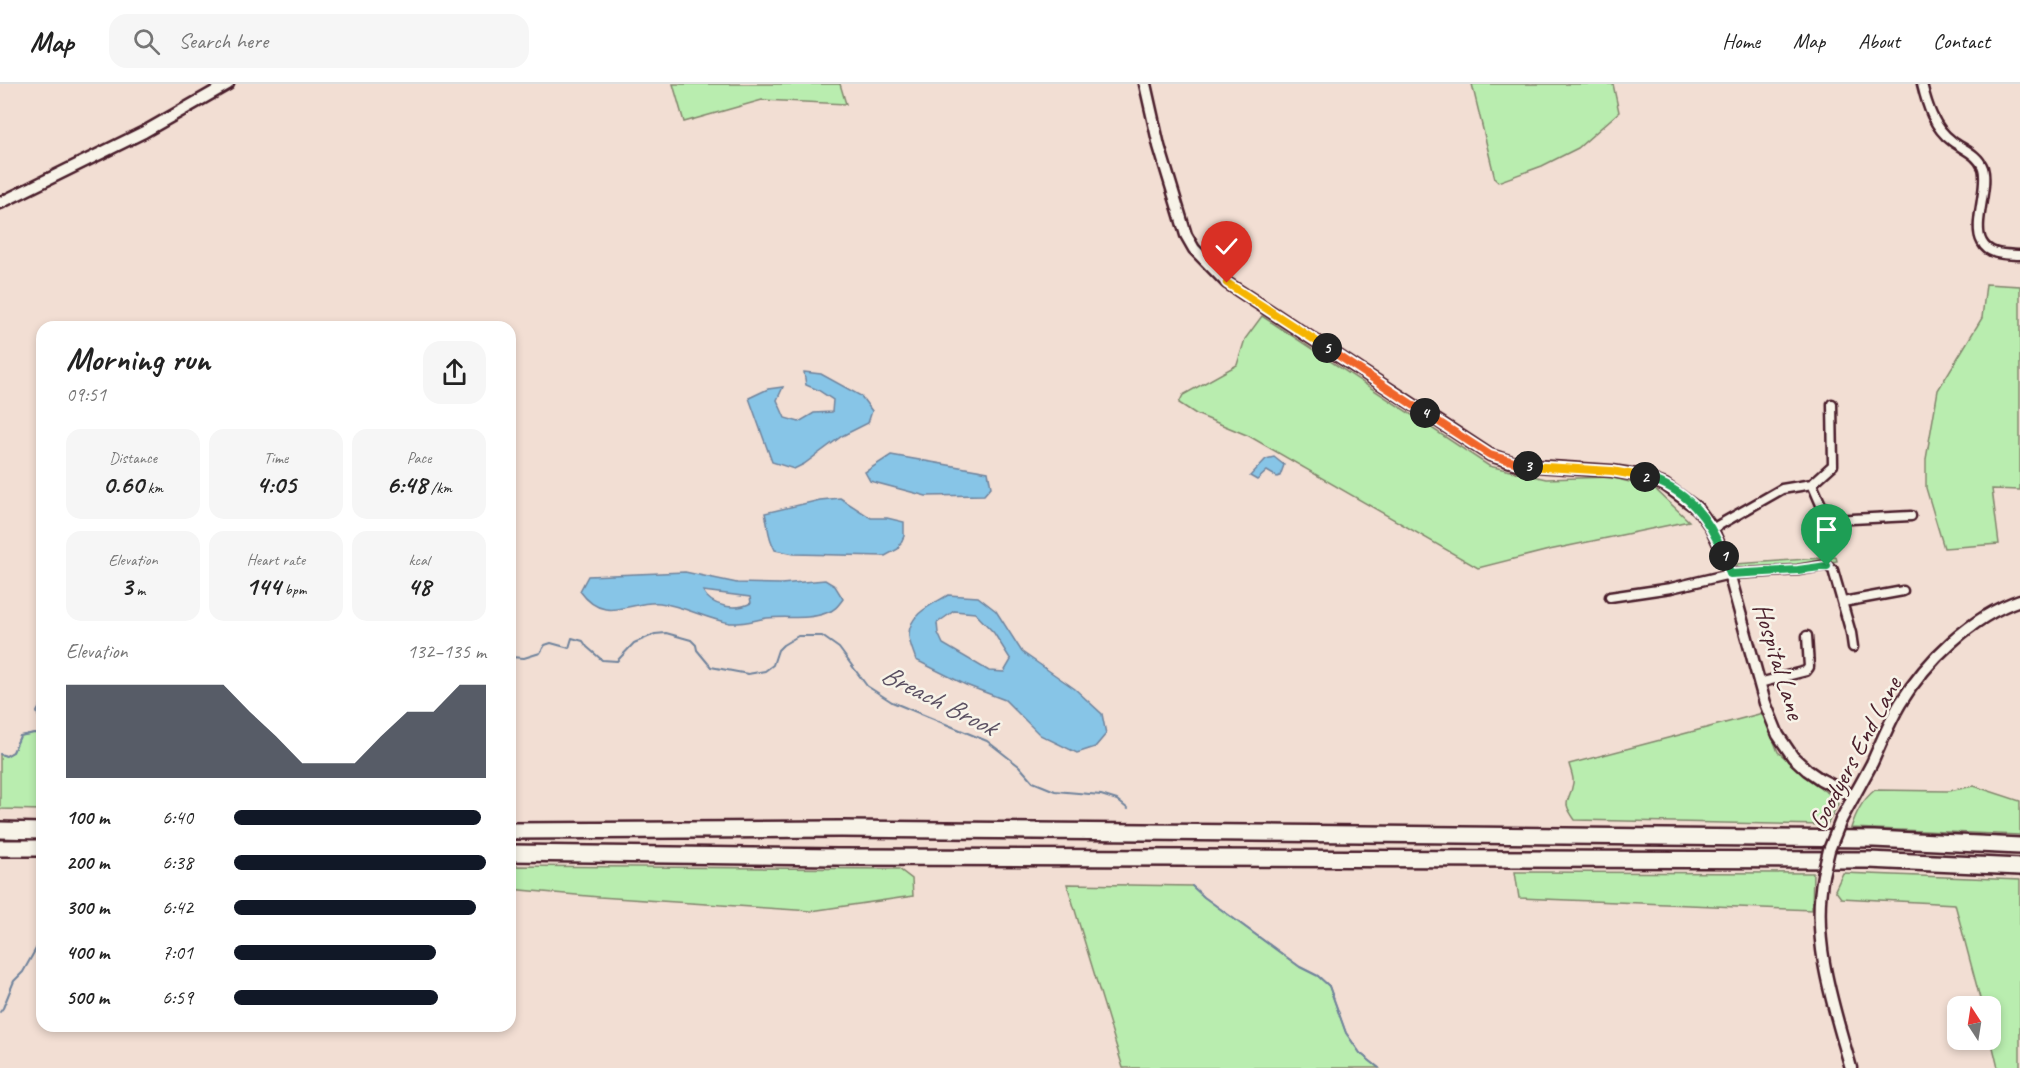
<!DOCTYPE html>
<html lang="en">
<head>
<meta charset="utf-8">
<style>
  :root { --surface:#fff; --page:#f6f6f6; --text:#222; --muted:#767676; --line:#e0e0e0; --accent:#111827 }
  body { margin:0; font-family:Caveat,sans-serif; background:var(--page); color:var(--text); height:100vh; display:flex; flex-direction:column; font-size:22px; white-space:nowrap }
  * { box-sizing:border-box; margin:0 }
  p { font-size:20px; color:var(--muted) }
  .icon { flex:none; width:33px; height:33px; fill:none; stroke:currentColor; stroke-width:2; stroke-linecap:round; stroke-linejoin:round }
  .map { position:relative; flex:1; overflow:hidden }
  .details { position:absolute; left:36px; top:237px; width:480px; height:711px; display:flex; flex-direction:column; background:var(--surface); border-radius:18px; box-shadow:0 3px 9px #0003 }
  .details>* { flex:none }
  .needle { width:39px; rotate:348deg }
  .controls { position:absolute; left:1947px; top:912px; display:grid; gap:12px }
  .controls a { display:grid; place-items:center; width:54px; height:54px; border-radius:12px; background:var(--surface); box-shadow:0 3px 9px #0003; font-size:30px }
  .pin { position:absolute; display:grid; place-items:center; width:51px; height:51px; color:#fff; margin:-62px -26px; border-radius:50% 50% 50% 0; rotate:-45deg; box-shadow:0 0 6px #0007 }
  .pin .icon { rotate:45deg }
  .km { position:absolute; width:30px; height:30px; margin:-15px; border-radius:50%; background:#222; color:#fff; font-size:16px; line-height:30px; text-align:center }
  .round { display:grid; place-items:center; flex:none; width:63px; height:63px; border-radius:18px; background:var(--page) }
  .summary { display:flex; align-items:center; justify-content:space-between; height:102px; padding:0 30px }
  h1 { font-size:33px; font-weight:700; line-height:45px }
  .figures { display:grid; grid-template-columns:repeat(3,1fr); gap:9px; height:102px; padding:6px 30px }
  .figures div { display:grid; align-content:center; border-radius:15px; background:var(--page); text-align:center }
  .figures b { font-size:26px; font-weight:700 }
  .figures small { font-size:16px; font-weight:400 }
  .figures p { font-size:16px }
  .chart { height:168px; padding:12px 30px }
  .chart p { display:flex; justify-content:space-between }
  .chart svg { width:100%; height:108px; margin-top:6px; fill:var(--accent); opacity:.7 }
  ul { padding:0 30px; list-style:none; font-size:20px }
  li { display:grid; grid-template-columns:96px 72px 1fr; align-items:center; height:45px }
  li i { height:15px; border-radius:8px; background:var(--accent) }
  header { display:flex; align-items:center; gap:36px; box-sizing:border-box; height:84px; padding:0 30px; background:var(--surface); border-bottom:2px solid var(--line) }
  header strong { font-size:28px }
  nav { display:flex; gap:33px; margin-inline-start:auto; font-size:21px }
  .search { width:420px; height:54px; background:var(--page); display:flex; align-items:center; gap:15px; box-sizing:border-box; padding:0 21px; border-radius:18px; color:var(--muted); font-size:22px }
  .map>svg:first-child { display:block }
  .green { fill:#b9edaf; stroke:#82866d; stroke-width:1.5 }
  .water { fill:#87c5e7; stroke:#6f839c; stroke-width:1.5; fill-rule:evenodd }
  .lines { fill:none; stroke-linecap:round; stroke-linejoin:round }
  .stream { stroke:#6f839c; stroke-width:2 }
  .minor-casing { stroke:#4a1f2b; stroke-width:13 }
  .tertiary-casing { stroke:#4a1f2b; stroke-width:15 }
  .motorway-casing { stroke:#4a1f2b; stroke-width:20 }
  .minor { stroke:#f7f3e8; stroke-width:8 }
  .tertiary { stroke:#f7f3e8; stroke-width:10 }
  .motorway { stroke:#f7f3e8; stroke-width:15 }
  .tertiary-bridge-casing { stroke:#4a1f2b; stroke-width:15; stroke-linecap:butt }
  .tertiary-bridge { stroke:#f7f3e8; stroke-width:10 }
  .split-1-casing { stroke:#fff; stroke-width:12 }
  .split-2-casing { stroke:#fff; stroke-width:12 }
  .split-3-casing { stroke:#fff; stroke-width:12 }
  .split-4-casing { stroke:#fff; stroke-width:12 }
  .split-5-casing { stroke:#fff; stroke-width:12 }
  .split-6-casing { stroke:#fff; stroke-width:12 }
  .split-1 { stroke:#22a559; stroke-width:8 }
  .split-2 { stroke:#22a559; stroke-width:8 }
  .split-3 { stroke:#f5b400; stroke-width:8 }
  .split-4 { stroke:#f0652b; stroke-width:8 }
  .split-5 { stroke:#f0652b; stroke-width:8 }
  .split-6 { stroke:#f5b400; stroke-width:8 }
  .labels { text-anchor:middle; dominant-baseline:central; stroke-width:5; stroke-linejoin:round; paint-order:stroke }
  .street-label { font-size:26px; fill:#4a1f2b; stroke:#f7f3e8 }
  .water-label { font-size:27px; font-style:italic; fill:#5c5163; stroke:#f7f3e8 }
</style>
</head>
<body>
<header>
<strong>Map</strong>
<div class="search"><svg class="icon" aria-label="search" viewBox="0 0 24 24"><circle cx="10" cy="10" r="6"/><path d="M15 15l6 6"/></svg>Search here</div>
<nav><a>Home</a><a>Map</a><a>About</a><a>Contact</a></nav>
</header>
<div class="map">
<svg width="2020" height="984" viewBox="0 0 2020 984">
  <rect width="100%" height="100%" fill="#f2ded3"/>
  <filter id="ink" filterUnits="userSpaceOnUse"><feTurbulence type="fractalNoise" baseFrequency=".0167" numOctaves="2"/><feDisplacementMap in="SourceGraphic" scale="12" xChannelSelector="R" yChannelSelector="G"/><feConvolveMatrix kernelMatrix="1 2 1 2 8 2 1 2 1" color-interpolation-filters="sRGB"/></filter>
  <g filter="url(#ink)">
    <g class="green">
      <polygon points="673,0 840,0 846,20 762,16 684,38"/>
      <polygon points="1472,0 1613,0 1619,28 1578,64 1542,82 1498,98 1495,95"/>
      <polygon points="1986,200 2020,202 2020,406 1992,405 1999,460 1944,464 1926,404 1926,375 1938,306 1982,234"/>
      <polygon points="1262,232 1489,382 1546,395 1611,393 1655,405 1689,437 1549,466 1478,484 1249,352 1196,330 1179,319 1183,311 1237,281 1245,255"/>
      <polygon points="1836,473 1837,477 1808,482 1740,486 1736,480"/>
      <path d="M1763,629l15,39 45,38 12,7 3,7 -11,21 -252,-5c-15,-21 -5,-17 -2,-37 1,-6 -3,-14 -4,-19z"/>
      <polygon points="34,649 42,650 42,726 0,725 0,670 6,672 13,668 20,652"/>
      <path d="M1974,702l46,15v34l-169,-7c5,-15 11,-28 24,-38l74,1z"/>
      <polygon points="510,782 899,785 912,795 913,812 811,827 599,813 510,805"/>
      <polygon points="1515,788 1813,789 1812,826 1519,814"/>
      <polygon points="1843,789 2020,796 2020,984 1998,984 1991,955 1990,922 1982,922 1955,820 1841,814 1835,806"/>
      <polygon points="1067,800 1192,802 1204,813 1300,883 1318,892 1329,902 1346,949 1360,969 1379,984 1123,984"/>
    </g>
    <g class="water">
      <polygon points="804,288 821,290 861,312 872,327 868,339 842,352 804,380 794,385 772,378 749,314 768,305 783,303 777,316 785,334 799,338 814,329 832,328 833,316 818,306 806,301"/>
      <polygon points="891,371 988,388 991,403 984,411 926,412 870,397 865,388"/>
      <polygon points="1274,373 1284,381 1280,392 1277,393 1267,387 1257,396 1250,392 1266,375"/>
      <path d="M840,414l31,20h16l17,4v14l-6,13 -13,7 -91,-2 -19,-4c-8,-15 -6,-21 -10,-37l55,-13z"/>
      <path d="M685,488l52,11 44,1 44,-4 10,6 8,13c-5,7 -9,12 -17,14 -18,7 -40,3 -59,5 -12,2 -25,6 -37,5 -24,-4 -46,-17 -70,-20 -30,-3 -55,23 -80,-12l8,-15zM703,507l47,6 1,6c-15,8 -40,4 -48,-12z"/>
      <path d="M948,511l30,2 18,14 26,41 53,37 27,25 4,20 -11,13 -18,6 -37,-18 -35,-35 -39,-15 -50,-25c-2,-7 -7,-17 -7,-24 -1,-22 24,-32 39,-41zM954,527l21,2 19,20 17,27 -7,12 -15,-1 -46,-27 -5,-11 -1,-10z"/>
    </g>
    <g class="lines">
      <g class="stream">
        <polyline points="510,573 524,574 540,569 545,561 551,559 569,564 572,554 583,557 587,563 602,576 617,577 634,559 655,550 666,549 691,556 696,561 697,566 711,583 748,590 765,587 773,581 778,566 783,561 798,552 822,552 839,564 867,602 892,618 987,657 1019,682 1033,698 1055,707 1101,711 1117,716 1128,725"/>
        <polyline points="42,619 37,628 42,642"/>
        <polyline points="0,670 6,672 13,668 20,652 34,649 42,650"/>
        <polyline points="1192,802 1204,813 1300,883 1318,892 1329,902 1346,949 1360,969 1379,984"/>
        <polyline points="0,928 3,924 14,897 23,888 42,854"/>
      </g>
      <defs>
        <g id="minor">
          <path d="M1922,0c5,21 12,44 30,57 10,8 26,13 31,27 6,20 -11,57 -1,74 7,14 25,12 38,13"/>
          <polyline points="1812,400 1826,432 1832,436 1911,432"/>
          <polyline points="1712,445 1782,405 1812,400 1833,381 1832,320"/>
          <polyline points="1610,513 1671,504 1730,490 1798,486 1827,481 1833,486 1851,549 1853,563"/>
          <polyline points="1843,518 1903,507"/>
          <polyline points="1759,599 1806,587 1809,583 1807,552"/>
        </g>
        <g id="tertiary">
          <polyline points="1145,0 1159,62 1186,151 1194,165 1227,199 1490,371 1521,381 1612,387 1638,391 1665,401 1698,425 1711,443 1724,471 1765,619 1778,651 1793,673 1807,686 1820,695 1853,712"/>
          <polyline points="0,119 144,48 228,0"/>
          <path d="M1841,736c10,-19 21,-38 31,-57 9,-20 17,-40 28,-59 26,-43 72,-88 120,-104"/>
          <path d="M1823,791c-12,66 10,130 28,193"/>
        </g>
        <g id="motorway">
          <polyline points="0,746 42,747"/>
          <polyline points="510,747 841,745 1874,755 2020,762"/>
          <polyline points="0,764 42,764"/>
          <polyline points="510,769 837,773 1869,776 2020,783"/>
        </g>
      </defs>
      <use href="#minor" class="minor-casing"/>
      <use href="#tertiary" class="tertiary-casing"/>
      <use href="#motorway" class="motorway-casing"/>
      <use href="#minor" class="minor"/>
      <use href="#tertiary" class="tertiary"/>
      <use href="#motorway" class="motorway"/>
      <defs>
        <polyline id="tertiary-bridge" points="1823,791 1829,766 1841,736"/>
      </defs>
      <use href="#tertiary-bridge" class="tertiary-bridge-casing"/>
      <use href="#tertiary-bridge" class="tertiary-bridge"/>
    </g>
  </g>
  <g class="lines" filter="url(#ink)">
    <defs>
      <polyline id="split-1" points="1724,472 1730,490 1798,486 1827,482"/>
      <path id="split-2" d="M1645,393c41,12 64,40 79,79"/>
      <polyline id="split-3" points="1528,382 1612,387 1645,393"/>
      <polyline id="split-4" points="1425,329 1490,371 1528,382"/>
      <polyline id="split-5" points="1327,264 1425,329"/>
      <polyline id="split-6" points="1227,199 1327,264"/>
    </defs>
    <use href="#split-1" class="split-1-casing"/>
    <use href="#split-2" class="split-2-casing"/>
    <use href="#split-3" class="split-3-casing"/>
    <use href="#split-4" class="split-4-casing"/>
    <use href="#split-5" class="split-5-casing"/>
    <use href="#split-6" class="split-6-casing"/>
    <use href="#split-1" class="split-1"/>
    <use href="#split-2" class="split-2"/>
    <use href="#split-3" class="split-3"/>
    <use href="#split-4" class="split-4"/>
    <use href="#split-5" class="split-5"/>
    <use href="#split-6" class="split-6"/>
  </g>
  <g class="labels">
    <g class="street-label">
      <text transform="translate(1779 577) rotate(73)">Hospital Lane</text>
      <text transform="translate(1855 669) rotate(-62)">Goodyers End Lane</text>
    </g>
    <g class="water-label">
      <text transform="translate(939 616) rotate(27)">Breach Brook</text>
    </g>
  </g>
</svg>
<div class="controls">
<a><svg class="needle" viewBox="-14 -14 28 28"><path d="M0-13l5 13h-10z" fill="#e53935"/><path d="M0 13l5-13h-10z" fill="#767676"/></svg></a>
</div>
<div class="pin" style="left:1827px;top:482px;background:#1e9e55"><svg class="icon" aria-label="arrive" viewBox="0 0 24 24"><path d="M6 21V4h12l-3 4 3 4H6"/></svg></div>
<div class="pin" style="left:1227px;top:199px;background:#d93025"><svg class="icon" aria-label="check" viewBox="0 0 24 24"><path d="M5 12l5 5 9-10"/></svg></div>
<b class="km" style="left:1724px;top:472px">1</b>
<b class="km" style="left:1645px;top:393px">2</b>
<b class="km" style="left:1528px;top:382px">3</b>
<b class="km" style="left:1425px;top:329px">4</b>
<b class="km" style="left:1327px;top:264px">5</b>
<section class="details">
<div class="summary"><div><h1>Morning run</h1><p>09:51</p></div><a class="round"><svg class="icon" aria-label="share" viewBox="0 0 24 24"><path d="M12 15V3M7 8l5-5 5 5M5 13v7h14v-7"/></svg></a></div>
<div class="figures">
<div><p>Distance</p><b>0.60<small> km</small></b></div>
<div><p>Time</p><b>4:05</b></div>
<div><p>Pace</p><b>6:48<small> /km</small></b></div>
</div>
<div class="figures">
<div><p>Elevation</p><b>3<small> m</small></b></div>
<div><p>Heart rate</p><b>144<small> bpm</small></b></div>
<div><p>kcal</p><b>48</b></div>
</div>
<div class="chart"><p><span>Elevation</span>132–135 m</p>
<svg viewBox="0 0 160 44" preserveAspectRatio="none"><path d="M0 44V6L10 6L20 6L30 6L40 6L50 6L60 6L70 17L80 27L90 38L100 38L110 38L120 27L130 17L140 17L150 6L160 6V44z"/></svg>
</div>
<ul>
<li><b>100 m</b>6:40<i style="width:98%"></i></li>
<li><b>200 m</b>6:38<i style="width:100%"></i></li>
<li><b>300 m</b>6:42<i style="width:96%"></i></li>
<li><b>400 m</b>7:01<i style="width:80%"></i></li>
<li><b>500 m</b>6:59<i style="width:81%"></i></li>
</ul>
</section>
</div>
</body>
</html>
